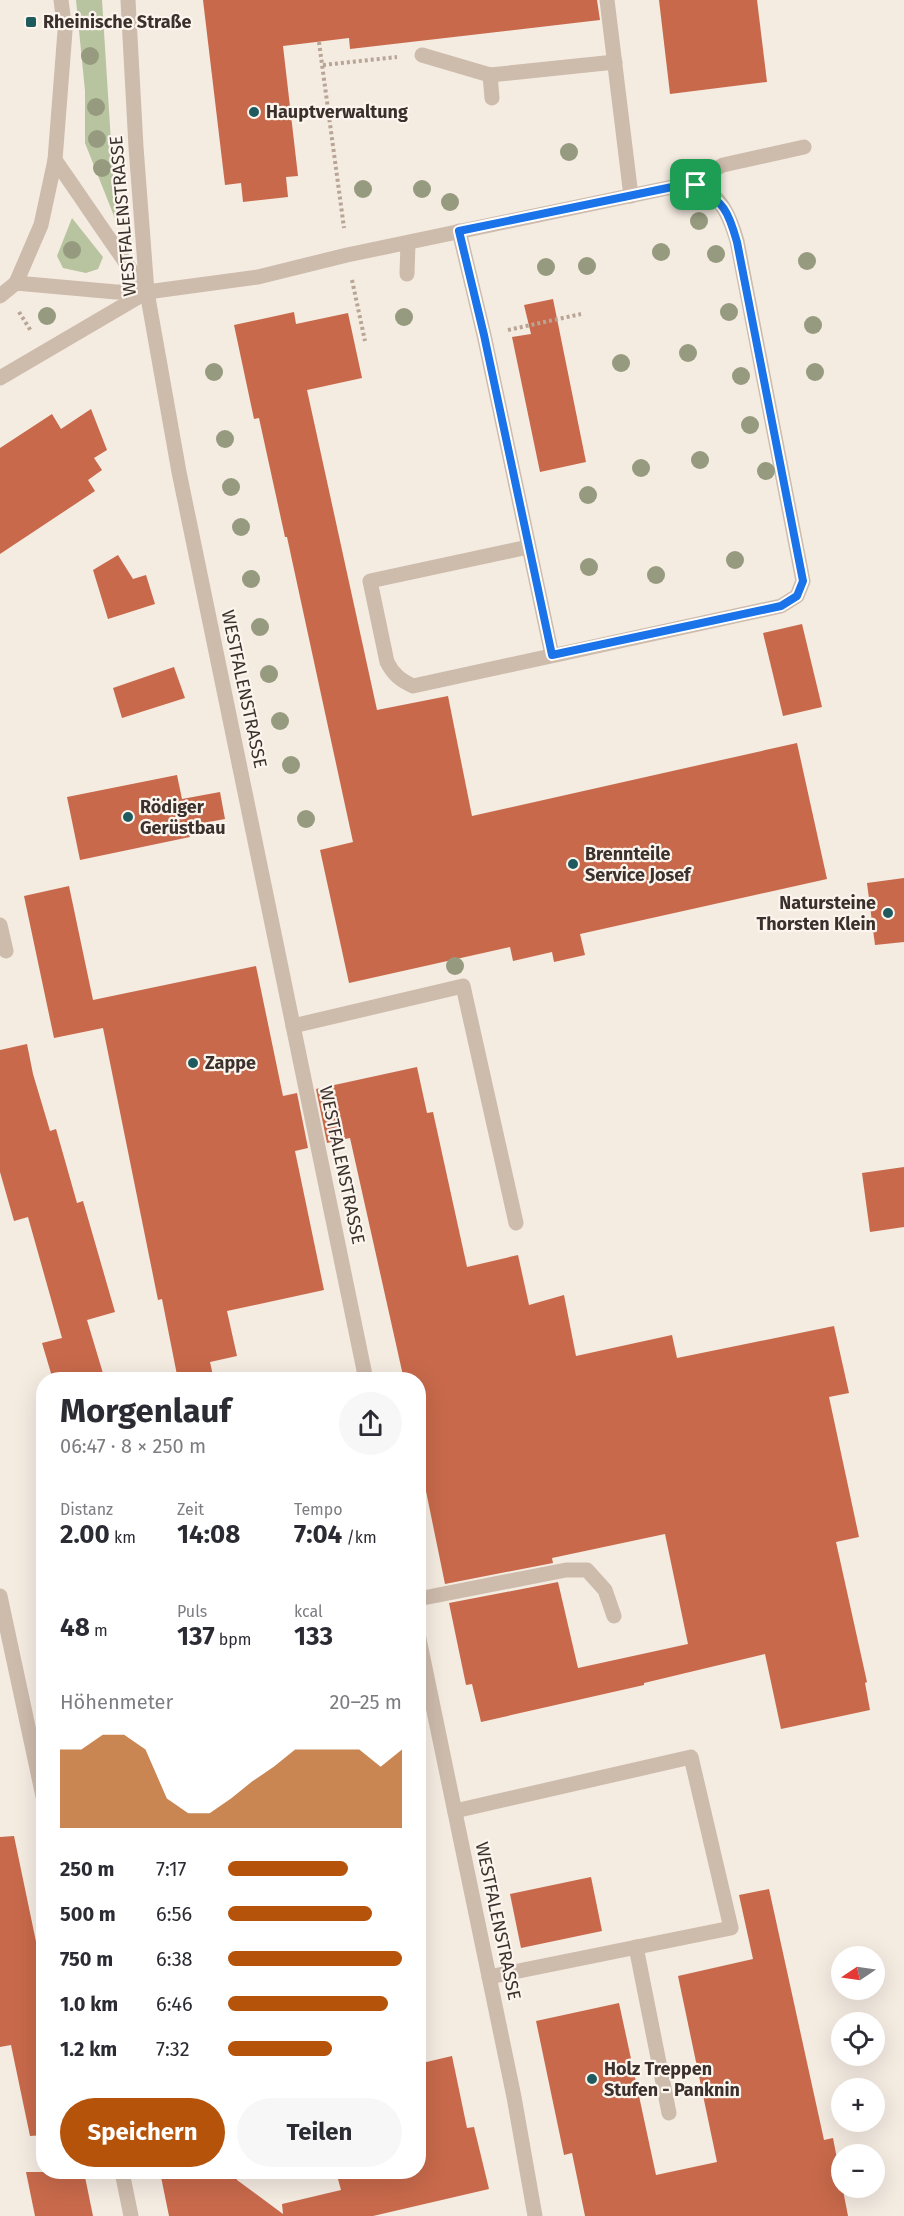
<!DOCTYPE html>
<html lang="de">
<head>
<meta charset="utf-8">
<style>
  :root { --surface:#fff; --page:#f7f7f7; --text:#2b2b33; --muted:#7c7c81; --accent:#b45309 }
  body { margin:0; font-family:"Fira Sans",sans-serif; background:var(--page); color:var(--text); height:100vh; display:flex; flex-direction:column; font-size:22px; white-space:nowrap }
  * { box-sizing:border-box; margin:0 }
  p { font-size:20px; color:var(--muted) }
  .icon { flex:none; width:33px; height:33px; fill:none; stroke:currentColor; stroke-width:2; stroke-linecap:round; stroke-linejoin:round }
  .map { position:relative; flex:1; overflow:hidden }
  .sheet { position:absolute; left:36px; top:1372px; width:390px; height:807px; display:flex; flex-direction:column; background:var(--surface); border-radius:24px; box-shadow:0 6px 24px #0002 }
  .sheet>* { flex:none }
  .needle { width:39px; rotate:257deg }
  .fabs { position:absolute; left:831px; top:1946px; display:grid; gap:12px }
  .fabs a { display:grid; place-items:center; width:54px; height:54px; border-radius:50%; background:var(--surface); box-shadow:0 6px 24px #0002; font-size:30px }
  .pin { position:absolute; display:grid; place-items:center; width:51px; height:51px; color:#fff; margin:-26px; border-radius:12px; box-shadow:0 3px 9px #0006 }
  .round { display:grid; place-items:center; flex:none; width:63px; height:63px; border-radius:32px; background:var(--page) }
  .summary { display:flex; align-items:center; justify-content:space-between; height:102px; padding:0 24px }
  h1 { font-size:33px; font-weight:700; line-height:45px }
  .metrics { display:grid; grid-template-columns:repeat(3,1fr); gap:9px; height:102px; padding:6px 24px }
  .metrics div { display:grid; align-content:center }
  .metrics b { font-size:26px; font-weight:700 }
  .metrics small { font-size:16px; font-weight:400 }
  .metrics p { font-size:16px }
  .chart { height:168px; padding:12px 24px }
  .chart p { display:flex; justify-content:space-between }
  .chart svg { width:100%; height:108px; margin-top:6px; fill:var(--accent); opacity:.7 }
  .button { display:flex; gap:12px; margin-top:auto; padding:12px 24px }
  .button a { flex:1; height:69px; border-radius:36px; background:var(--accent); color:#fff; font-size:24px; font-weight:700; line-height:69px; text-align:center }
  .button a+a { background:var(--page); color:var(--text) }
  ul { padding:0 24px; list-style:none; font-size:20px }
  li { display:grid; grid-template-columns:96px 72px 1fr; align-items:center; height:45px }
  li i { height:15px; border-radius:8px; background:var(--accent) }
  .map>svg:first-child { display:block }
  .green { fill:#b8c4a0 }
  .building { fill:#c8694b }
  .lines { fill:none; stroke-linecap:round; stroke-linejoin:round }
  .path { stroke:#b9a596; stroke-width:4; stroke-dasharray:3 3; stroke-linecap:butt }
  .minor { stroke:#cdbbac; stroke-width:15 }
  .tree { fill:#969b7f }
  .route-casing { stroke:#fff; stroke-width:12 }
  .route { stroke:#1a73e8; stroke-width:8 }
  .poi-dot { fill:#1f5a5e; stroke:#fbf5ee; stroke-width:2 }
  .labels { text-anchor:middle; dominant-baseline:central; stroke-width:4.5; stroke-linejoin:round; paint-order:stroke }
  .poi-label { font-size:18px; font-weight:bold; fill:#3b302b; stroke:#fbf5ee; text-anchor:start }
  .street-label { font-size:18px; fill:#3b302b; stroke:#fbf5ee }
</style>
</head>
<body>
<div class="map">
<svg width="904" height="2216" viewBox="0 0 904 2216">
  <rect width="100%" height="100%" fill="#f4ebe1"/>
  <g class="green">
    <polygon points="76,0 102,0 116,221 85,143 85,91"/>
    <polygon points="72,218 103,257 98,269 86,273 63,268 57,256"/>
  </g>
  <g class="building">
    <polygon points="203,0 597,0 600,20 350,49 349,38 283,46 298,176 286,177 288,197 243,202 241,183 225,185"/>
    <polygon points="659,0 757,0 767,82 670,94"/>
    <polygon points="553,299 586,462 540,472 512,337 531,334 524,305"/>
    <polygon points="294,312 296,324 348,313 362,378 307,390 377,710 448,696 472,816 797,743 827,879 580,934 585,955 554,962 552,952 513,961 510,947 349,983 320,850 353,842 287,537 285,537 259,418 254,419 234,325"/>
    <polygon points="91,409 107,450 94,458 102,470 88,480 95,491 0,554 0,448 52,414 61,429"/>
    <polygon points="118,555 133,579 146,575 155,604 108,619 93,570"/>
    <polygon points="802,624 822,707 783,716 763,633"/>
    <polygon points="174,667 185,698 122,718 113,688"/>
    <polygon points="177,775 182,799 220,792 225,819 187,826 190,837 80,860 67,797"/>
    <polygon points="904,878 904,942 875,945 867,883"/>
    <polygon points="69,886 93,1000 256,966 283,1096 297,1093 308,1148 295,1151 324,1290 227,1311 237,1356 210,1362 214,1380 178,1380 162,1299 158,1300 103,1028 54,1038 24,896"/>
    <polygon points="27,1044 33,1074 50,1131 56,1129 77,1203 83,1201 115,1312 87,1320 105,1380 53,1380 42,1343 62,1338 28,1217 14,1221 0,1172 0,1050"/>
    <polygon points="417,1067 427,1113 433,1112 467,1267 518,1255 529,1305 564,1295 576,1356 672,1335 677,1358 834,1326 849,1393 829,1397 859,1537 836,1542 867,1682 865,1683 870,1710 781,1729 765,1654 644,1683 644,1685 481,1722 472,1684 466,1685 449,1603 558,1582 578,1668 688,1644 665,1534 552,1558 553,1563 445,1584 418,1452 418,1380 404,1380 350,1138 327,1143 316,1089"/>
    <polygon points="904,1167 904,1227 870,1232 862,1173"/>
    <polygon points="14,1836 44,1980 44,2135 30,2136 11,2045 0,2047 0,1837"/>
    <polygon points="591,1877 602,1931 521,1948 510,1894"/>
    <polygon points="769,1889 824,2140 833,2138 848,2216 585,2216 572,2153 564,2155 536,2021 619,2003 656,2175 717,2162 678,1976 753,1959 739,1895"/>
    <polygon points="452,2056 467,2128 474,2127 489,2189 373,2216 169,2216 160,2172 235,2172 237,2180 283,2214 282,2204 341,2190 336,2172 418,2172 418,2064"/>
    <polygon points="26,2172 84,2172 93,2216 35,2216"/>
  </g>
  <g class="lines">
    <g class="path">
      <polyline points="319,42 344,228"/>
      <polyline points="323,65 397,57"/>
      <polyline points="352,280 365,341"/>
      <polyline points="19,312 31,331"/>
      <polyline points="508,330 581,314"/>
    </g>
    <g class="minor">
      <polyline points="128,0 136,147 147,292 179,472 366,1380"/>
      <polyline points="607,0 631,196"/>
      <polyline points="422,55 490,75"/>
      <polyline points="492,98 490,75 615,62"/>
      <path d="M55,160c31,44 60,89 92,132"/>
      <polyline points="696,185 708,173 723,165 804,147"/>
      <polyline points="459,231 484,335 552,655"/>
      <polyline points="407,274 408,243"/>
      <polyline points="16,283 41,225 55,160 65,31 61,0"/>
      <path d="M0,296l16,-13 100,9h31l111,-15 89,-22 330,-69c6,0 14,-2 20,0 24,7 34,34 40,55l66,340 -6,15 -16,10 -368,80c-13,-6 -20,-12 -26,-24l-17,-81 158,-34"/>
      <polyline points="0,378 145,293"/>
      <polyline points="0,925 6,951"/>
      <polyline points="293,1026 463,986 516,1223"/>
      <polyline points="0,1596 44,1801"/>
      <polyline points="418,1599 566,1570 587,1570 605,1590 614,1616"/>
      <polyline points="418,1634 514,2097 535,2216"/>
      <polyline points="455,1811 691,1757 731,1928 489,1977"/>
      <polyline points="636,1947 669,2113"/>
      <polyline points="122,2172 131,2216"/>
    </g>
  </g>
  <g class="tree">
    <circle cx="90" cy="56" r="9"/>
    <circle cx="96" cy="107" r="9"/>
    <circle cx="97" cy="139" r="9"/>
    <circle cx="569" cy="152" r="9"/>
    <circle cx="102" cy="168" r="9"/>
    <circle cx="363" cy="189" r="9"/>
    <circle cx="422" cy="189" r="9"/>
    <circle cx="450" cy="202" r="9"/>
    <circle cx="699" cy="221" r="9"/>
    <circle cx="72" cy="250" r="9"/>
    <circle cx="661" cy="252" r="9"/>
    <circle cx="716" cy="254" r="9"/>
    <circle cx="807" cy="261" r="9"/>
    <circle cx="587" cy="266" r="9"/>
    <circle cx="546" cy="267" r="9"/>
    <circle cx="729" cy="312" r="9"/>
    <circle cx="47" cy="316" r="9"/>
    <circle cx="404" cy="317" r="9"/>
    <circle cx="813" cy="325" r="9"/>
    <circle cx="688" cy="353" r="9"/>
    <circle cx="621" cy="363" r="9"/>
    <circle cx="214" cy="372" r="9"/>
    <circle cx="815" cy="372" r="9"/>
    <circle cx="741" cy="376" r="9"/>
    <circle cx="750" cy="425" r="9"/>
    <circle cx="225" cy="439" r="9"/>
    <circle cx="700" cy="460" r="9"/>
    <circle cx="641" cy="468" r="9"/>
    <circle cx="766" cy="471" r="9"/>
    <circle cx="231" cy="487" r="9"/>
    <circle cx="588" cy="495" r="9"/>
    <circle cx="241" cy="527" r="9"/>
    <circle cx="735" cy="560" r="9"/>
    <circle cx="589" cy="567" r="9"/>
    <circle cx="656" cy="575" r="9"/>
    <circle cx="251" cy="579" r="9"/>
    <circle cx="260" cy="627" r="9"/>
    <circle cx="269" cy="674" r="9"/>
    <circle cx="280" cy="721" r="9"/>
    <circle cx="291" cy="765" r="9"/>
    <circle cx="306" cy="819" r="9"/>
    <circle cx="455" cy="966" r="9"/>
  </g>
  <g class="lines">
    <defs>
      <path id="route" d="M696,185c28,18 32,25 41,57l66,339 -6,15 -16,10 -229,49 -68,-320 -25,-104 218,-45z"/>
    </defs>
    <use href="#route" class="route-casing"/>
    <use href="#route" class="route"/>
  </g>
  <g class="poi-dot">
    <rect x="25" y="16" width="12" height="12" rx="3"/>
    <circle cx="254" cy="112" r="6"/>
    <circle cx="128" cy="817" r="6"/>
    <circle cx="573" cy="864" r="6"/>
    <circle cx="888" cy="913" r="6"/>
    <circle cx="193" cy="1063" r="6"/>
    <circle cx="592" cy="2079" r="6"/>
  </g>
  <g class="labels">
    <g class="poi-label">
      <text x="43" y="22">Rheinische Straße</text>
      <text x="266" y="112">Hauptverwaltung</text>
      <text x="140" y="807">Rödiger<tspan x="140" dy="21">Gerüstbau</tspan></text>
      <text x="585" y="854">Brennteile<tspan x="585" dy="21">Service Josef</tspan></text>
      <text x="876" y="903" text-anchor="end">Natursteine<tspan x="876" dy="21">Thorsten Klein</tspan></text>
      <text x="205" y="1063">Zappe</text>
      <text x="604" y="2069">Holz Treppen<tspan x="604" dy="21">Stufen - Panknin</tspan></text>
    </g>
    <g class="street-label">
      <text transform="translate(123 216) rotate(-95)">WESTFALENSTRASSE</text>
      <text transform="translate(244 689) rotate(78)">WESTFALENSTRASSE</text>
      <text transform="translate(342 1165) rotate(78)">WESTFALENSTRASSE</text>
      <text transform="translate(498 1921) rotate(78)">WESTFALENSTRASSE</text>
    </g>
  </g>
</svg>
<div class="fabs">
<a><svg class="needle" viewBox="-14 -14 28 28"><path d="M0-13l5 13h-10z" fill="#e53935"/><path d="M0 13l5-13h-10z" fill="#7c7c81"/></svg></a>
<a><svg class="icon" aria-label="locate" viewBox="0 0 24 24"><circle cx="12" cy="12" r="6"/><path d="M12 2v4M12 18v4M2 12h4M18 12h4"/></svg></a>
<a>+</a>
<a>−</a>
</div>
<div class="pin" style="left:696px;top:185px;background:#1e9e55"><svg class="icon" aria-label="arrive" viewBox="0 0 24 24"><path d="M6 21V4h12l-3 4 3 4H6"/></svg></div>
<section class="sheet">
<div class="summary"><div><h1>Morgenlauf</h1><p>06:47 · 8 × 250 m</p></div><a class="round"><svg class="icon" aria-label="share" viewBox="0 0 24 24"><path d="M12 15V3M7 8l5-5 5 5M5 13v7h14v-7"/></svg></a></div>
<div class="metrics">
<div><p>Distanz</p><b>2.00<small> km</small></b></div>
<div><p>Zeit</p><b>14:08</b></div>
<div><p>Tempo</p><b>7:04<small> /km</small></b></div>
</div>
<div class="metrics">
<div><b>48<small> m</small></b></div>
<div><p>Puls</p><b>137<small> bpm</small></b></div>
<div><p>kcal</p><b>133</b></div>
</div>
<div class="chart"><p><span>Höhenmeter</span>20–25 m</p>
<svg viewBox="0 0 160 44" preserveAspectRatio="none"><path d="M0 44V12L10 12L20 6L30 6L40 12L50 32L60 38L70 38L80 32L90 25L100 19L110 12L120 12L130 12L140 12L150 19L160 12V44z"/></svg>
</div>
<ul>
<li><b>250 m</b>7:17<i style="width:69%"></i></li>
<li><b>500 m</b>6:56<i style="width:83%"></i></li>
<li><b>750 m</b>6:38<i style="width:100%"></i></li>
<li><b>1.0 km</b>6:46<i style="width:92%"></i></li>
<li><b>1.2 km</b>7:32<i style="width:60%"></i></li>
</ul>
<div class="button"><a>Speichern</a><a>Teilen</a></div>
</section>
</div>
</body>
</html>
